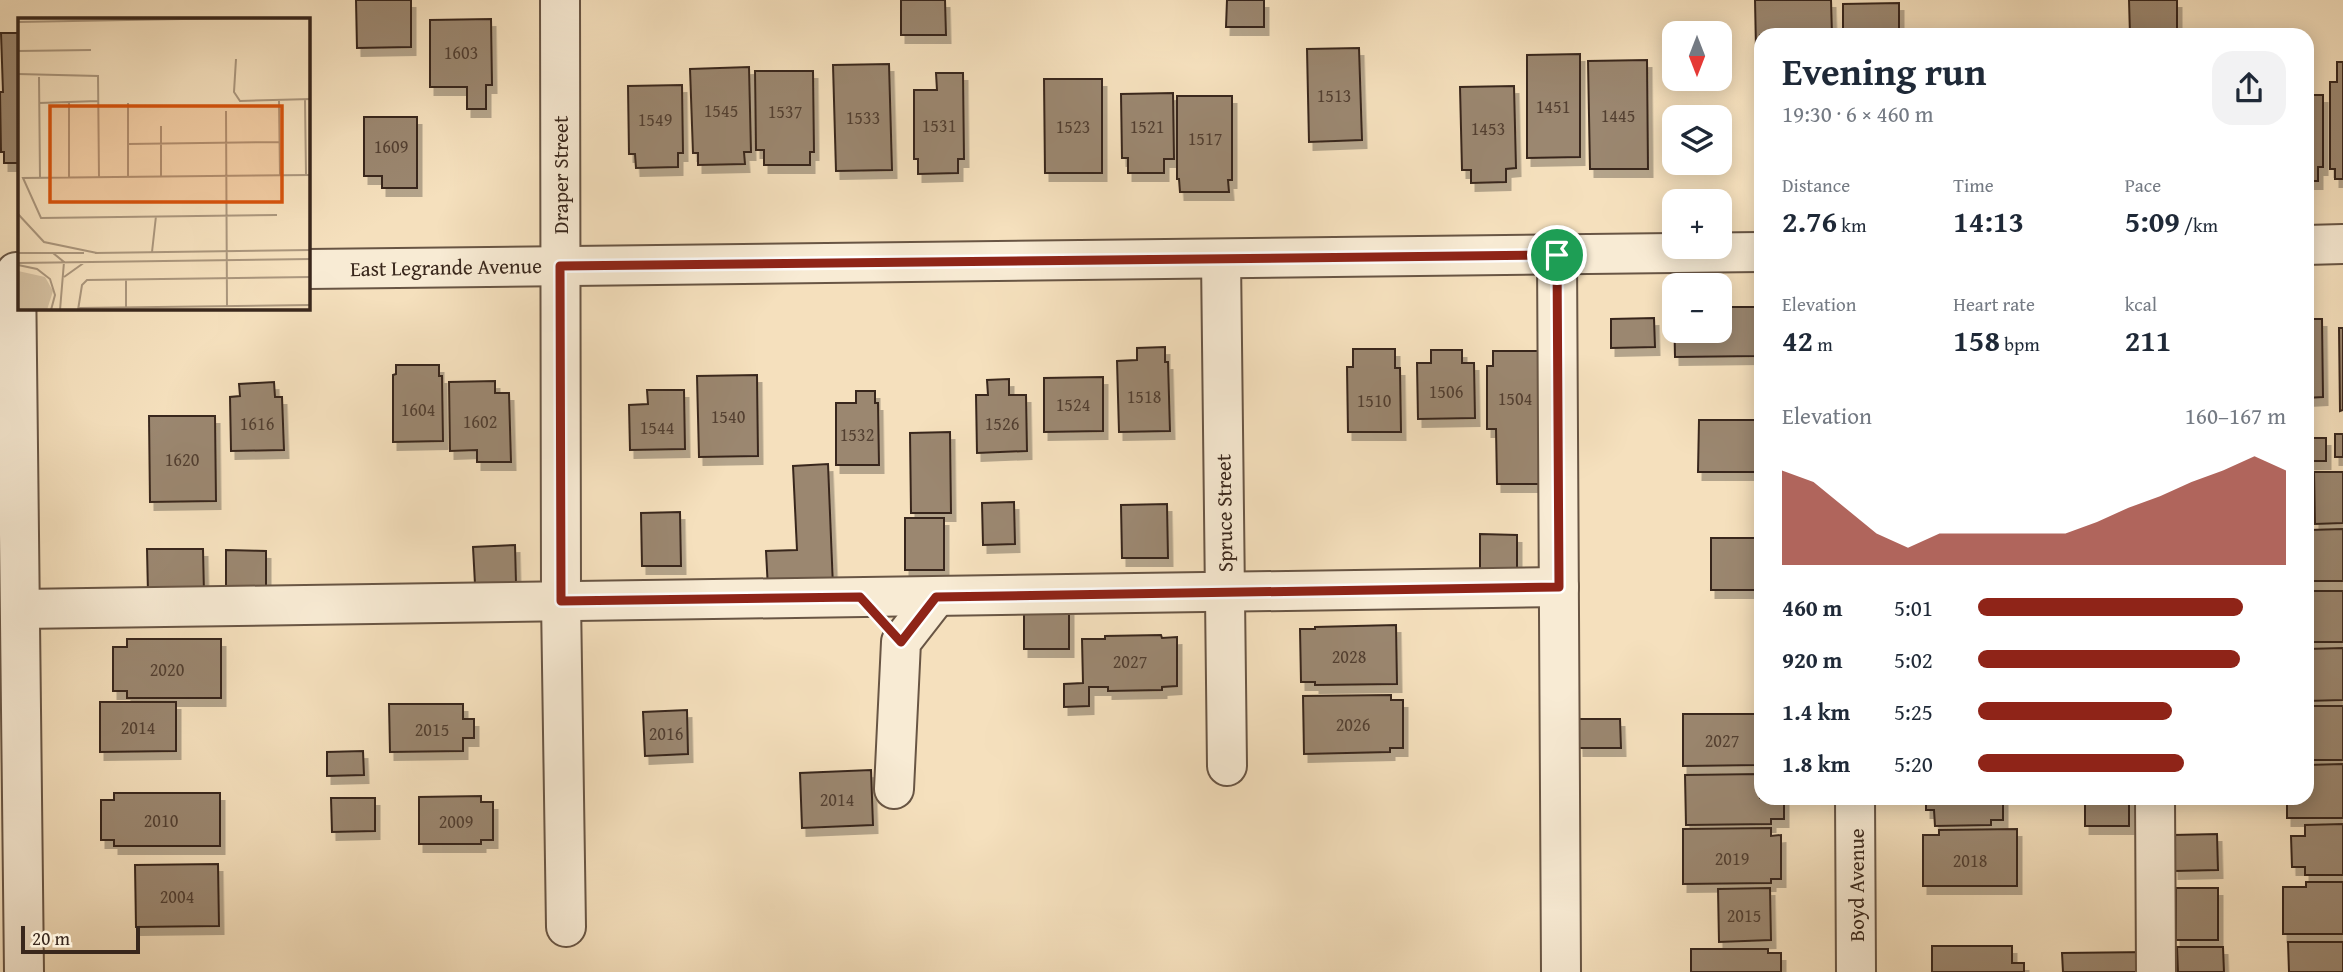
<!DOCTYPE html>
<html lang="en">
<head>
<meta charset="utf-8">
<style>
  :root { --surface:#fff; --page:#f2f2f3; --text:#1f2937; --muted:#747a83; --accent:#8f2418 }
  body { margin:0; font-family:"Gentium Book Plus",serif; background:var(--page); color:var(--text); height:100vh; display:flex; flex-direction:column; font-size:26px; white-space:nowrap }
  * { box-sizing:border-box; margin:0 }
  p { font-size:23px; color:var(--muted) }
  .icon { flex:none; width:38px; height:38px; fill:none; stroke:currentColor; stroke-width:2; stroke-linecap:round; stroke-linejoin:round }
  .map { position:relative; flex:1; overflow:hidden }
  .panel { position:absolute; left:1754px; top:28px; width:560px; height:777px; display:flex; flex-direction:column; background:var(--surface); border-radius:21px; box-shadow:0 4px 18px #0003 }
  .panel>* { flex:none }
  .needle { width:46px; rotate:180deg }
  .controls { position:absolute; left:1662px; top:21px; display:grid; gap:14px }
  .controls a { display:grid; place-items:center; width:70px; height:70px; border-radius:14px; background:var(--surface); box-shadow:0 4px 18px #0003; font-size:35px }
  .scale { position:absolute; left:21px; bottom:18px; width:119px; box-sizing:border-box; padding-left:7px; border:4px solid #39271c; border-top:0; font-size:19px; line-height:24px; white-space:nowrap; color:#39271c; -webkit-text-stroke:5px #f8ebd4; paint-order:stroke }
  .pin { position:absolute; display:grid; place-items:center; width:60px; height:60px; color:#fff; margin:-30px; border:4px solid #fff; border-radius:50%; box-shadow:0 2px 7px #0007 }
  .round { display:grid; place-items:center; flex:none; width:74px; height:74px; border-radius:21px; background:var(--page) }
  .head { display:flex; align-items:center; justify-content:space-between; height:119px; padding:0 28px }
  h1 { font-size:38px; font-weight:800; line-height:52px }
  .metrics { display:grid; grid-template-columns:repeat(3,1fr); gap:10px; height:119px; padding:7px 28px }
  .metrics div { display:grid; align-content:center }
  .metrics b { font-size:30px; font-weight:800 }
  .metrics small { font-size:19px; font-weight:400 }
  .metrics p { font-size:19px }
  .chart { height:196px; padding:14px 28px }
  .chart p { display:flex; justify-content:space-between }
  .chart svg { width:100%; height:126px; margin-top:7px; fill:var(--accent); opacity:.7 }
  ul { padding:0 28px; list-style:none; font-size:23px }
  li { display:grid; grid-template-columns:112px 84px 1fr; align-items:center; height:52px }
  li i { height:18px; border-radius:9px; background:var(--accent) }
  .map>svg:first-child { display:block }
  .building { fill:#9b8770; stroke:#39271c; stroke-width:2; filter:url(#shadow) }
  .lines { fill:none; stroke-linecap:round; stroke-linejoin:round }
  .minor-casing { stroke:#685544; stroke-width:42 }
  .minor { stroke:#f8ebd4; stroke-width:38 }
  .route-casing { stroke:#fff; stroke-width:14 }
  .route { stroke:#8f2418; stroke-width:9 }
  .labels { text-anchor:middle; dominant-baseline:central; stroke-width:6; stroke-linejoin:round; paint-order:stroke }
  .number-label { font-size:18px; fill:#523f31 }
  .street-label { font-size:21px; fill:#39271c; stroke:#f8ebd4 }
  .inset-road { fill:none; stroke:#aa967d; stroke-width:2 }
  .view { fill:#d6540e; fill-opacity:0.15; stroke:#d6540e; stroke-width:3.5 }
  .inset-edge { fill:none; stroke:#39271c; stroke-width:3.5 }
</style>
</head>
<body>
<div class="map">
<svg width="2343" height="972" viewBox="0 0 2343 972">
  <defs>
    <filter id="shadow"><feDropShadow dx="4.5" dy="8" stdDeviation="0" flood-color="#0004"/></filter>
  </defs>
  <rect width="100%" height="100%" fill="#f5e0bd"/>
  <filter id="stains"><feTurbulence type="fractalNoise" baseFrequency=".00286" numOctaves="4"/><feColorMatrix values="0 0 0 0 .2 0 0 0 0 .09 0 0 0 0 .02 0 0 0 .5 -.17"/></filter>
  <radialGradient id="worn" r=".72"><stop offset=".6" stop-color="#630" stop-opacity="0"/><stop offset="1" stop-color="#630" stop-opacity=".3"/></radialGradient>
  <g class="building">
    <polygon points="356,0 411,0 411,47 357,48"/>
    <polygon points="901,0 945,0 946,35 901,35"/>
    <polygon points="1227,0 1264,0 1264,27 1226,27"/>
    <polygon points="1755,0 1831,0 1832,35 1760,35 1760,49 1756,49"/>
    <polygon points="2129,0 2177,0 2177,35 2130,35"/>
    <polygon points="1899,3 1899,35 1843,35 1843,4"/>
    <polygon points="491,19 492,85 486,85 486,109 467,109 467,87 430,87 430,20"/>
    <polygon points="1,33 19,33 19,163 4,163 4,152 1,152 0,92 3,92"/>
    <polygon points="1359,48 1362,140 1309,142 1307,49"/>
    <polygon points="1580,54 1580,157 1527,158 1527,55"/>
    <polygon points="1647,60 1648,169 1590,169 1588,61"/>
    <polygon points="2337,62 2343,62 2343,179 2335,179 2335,169 2330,169 2330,82 2337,82"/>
    <polygon points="889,64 892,170 836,171 833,65"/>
    <polygon points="749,67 751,152 744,152 745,164 698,165 698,153 693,153 690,69"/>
    <polygon points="755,71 813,71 814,152 810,152 810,165 764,165 764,150 756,150"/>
    <polygon points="936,73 963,73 964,159 958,159 958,173 918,174 918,159 914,159 914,90 937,90"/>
    <polygon points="1044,79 1102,79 1102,173 1045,173"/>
    <polygon points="682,85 683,153 678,153 678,167 636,168 635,154 629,154 628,86"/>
    <polygon points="1514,86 1516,168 1506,169 1506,182 1471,183 1471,170 1462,170 1460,87"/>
    <polygon points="1173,93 1174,159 1164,159 1164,173 1128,173 1128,158 1122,158 1121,94"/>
    <polygon points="2306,95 2323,95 2323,167 2318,167 2318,181 2306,181"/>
    <polygon points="1177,96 1232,96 1232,180 1228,180 1229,192 1180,192 1179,179 1177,179"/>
    <polygon points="364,117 417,117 417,188 382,188 382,176 364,176"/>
    <polygon points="1674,307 1675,331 1720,331 1720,307 1758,307 1758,356 1675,357"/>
    <polygon points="1654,318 1655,347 1611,348 1611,319"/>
    <polygon points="2306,319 2322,319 2323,397 2306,398"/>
    <polygon points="2339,328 2343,328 2343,410 2340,411"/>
    <polygon points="1165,347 1165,362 1168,362 1170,431 1119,432 1117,361 1137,360 1137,348"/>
    <polygon points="1353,349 1395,349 1395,368 1400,368 1401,432 1348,432 1347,367 1353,367"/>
    <polygon points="1431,350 1462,350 1462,363 1474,363 1475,418 1418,419 1417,363 1431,363"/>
    <polygon points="1493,351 1540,351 1543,484 1497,484 1496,429 1487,429 1487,366 1493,366"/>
    <polygon points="396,365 439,365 439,376 442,376 443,441 393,442 393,375 396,374"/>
    <polygon points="757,375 758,456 699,457 697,376"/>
    <polygon points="1103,377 1103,431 1044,432 1044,378"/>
    <polygon points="1009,379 1009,395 1026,395 1027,451 977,453 976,395 988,395 987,380"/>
    <polygon points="495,381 495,393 509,393 511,462 477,462 477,450 450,451 449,382"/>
    <polygon points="274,382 275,397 282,397 284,450 231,451 230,397 240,396 239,384"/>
    <polygon points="647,390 684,390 685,449 630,450 629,405 648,404"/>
    <polygon points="856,391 875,391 875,403 878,403 879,465 836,465 836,403 856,403"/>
    <polygon points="149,416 215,416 216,501 150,502"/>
    <polygon points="1699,420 1760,420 1760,472 1698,472"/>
    <polygon points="950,432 951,513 911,513 910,433"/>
    <rect x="2335" y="434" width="8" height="23"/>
    <polygon points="2308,438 2326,438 2326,461 2309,461"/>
    <polygon points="828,464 833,587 768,589 766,551 797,550 793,466"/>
    <polygon points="2314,472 2343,472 2343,523 2315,524"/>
    <polygon points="1014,502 1015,544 983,545 982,503"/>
    <polygon points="1167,504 1168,558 1122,558 1121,505"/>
    <polygon points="680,512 681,566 642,566 641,513"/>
    <rect x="905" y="518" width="39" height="52"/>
    <polygon points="2343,529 2343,581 2307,581 2306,534 2309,533 2309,530"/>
    <polygon points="1480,534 1517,535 1517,572 1480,572"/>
    <rect x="1711" y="538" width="49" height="52"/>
    <polygon points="515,545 516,583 475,584 473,547"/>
    <polygon points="147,549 203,549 204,593 148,593"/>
    <polygon points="226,550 266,551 266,589 226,589"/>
    <rect x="2306" y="591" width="37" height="51"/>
    <rect x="1024" y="608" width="45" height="41"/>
    <polygon points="1396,625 1397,684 1315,685 1315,682 1301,682 1300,629 1315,629 1315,627"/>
    <polygon points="1161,635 1162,638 1177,637 1177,686 1162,687 1162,690 1108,691 1108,687 1089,687 1089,706 1064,707 1064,684 1083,683 1082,639 1105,639 1105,636"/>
    <polygon points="127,639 221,639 221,698 127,698 127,691 113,691 113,647 127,647"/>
    <polygon points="2343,648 2343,700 2306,701 2306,649"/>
    <polygon points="1391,695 1391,700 1403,700 1403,748 1390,748 1390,752 1304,754 1303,696"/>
    <polygon points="100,702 176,702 176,751 100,752"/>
    <polygon points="389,704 463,704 463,719 474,719 474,738 463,738 463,751 390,752"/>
    <polygon points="2309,706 2343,706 2343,760 2309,760 2309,744 2306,744 2306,710 2309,710"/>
    <polygon points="687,710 688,754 645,756 643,712"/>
    <polygon points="1683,714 1760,714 1760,765 1683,766"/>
    <polygon points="1578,719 1620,719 1621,748 1579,748"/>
    <polygon points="363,751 364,775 327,776 327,752"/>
    <polygon points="2343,764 2343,818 2287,818 2287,798 2306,798 2306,765"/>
    <polygon points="871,770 873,825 802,828 800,773"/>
    <polygon points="1760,774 1760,798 1784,798 1784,819 1771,819 1771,824 1686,825 1685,775"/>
    <polygon points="114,793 220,793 220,846 114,846 114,840 101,840 101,800 114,800"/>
    <polygon points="481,796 481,802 493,802 493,840 481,840 481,844 419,844 419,797"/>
    <polygon points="331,798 375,798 375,831 332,832"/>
    <polygon points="1926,798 2003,798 2003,820 1991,820 1991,825 1935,826 1934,810 1926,810"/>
    <rect x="2085" y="798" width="44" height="28"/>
    <polygon points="2343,824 2343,875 2305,875 2305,867 2292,867 2291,836 2305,836 2305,825"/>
    <polygon points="1771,828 1771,836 1781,835 1781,879 1771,879 1771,883 1683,884 1683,829"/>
    <polygon points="2017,829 2017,886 1923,886 1923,835 1939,835 1939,830"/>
    <polygon points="2217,834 2218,870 2174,871 2173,835"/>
    <polygon points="218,864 219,926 136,927 135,865"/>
    <polygon points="2306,882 2343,882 2343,934 2283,934 2283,887 2306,887"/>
    <polygon points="1770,888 1771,940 1719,942 1718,889"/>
    <rect x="2176" y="888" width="42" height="52"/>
    <polygon points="2288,942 2343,942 2343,972 2289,972"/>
    <polygon points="1932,946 2012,946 2012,963 2024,963 2024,972 1932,972"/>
    <polygon points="2177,947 2223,947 2224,972 2178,972"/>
    <polygon points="1691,949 1768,949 1768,953 1781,953 1781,972 1691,972"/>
    <polygon points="2148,952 2149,972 2063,972 2062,953"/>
  </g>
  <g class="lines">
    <defs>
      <g id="minor">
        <polyline points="560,0 561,601 566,927"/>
        <polyline points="2306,245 2343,244"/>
        <polyline points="1557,255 1561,972"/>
        <polyline points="1221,259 1227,766"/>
        <polyline points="308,269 1760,252"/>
        <polyline points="16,272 24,972"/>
        <polyline points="20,609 1559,587"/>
        <polyline points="894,789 901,642 936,597"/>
        <polyline points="1855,798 1856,972"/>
        <polyline points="2155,798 2156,972"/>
      </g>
    </defs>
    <use href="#minor" class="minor-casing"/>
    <use href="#minor" class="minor"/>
  </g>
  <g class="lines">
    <defs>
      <polygon id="route" points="1557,255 1559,587 936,597 901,642 860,597 561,601 560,266"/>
    </defs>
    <use href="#route" class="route-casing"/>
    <use href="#route" class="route"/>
  </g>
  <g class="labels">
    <g class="number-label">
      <text x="461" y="52">1603</text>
      <text x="1334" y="95">1513</text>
      <text x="1553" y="106">1451</text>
      <text x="721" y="110">1545</text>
      <text x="785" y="111">1537</text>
      <text x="1618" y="115">1445</text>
      <text x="863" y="117">1533</text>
      <text x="655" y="119">1549</text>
      <text x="939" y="125">1531</text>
      <text x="1073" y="126">1523</text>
      <text x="1147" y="126">1521</text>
      <text x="1488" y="128">1453</text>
      <text x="1205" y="138">1517</text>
      <text x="391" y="146">1609</text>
      <text x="1446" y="391">1506</text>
      <text x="1144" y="396">1518</text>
      <text x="1515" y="398">1504</text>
      <text x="1374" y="400">1510</text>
      <text x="1073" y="404">1524</text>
      <text x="418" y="409">1604</text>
      <text x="728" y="416">1540</text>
      <text x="480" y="421">1602</text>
      <text x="257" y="423">1616</text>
      <text x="1002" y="423">1526</text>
      <text x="657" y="427">1544</text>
      <text x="857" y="434">1532</text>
      <text x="182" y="459">1620</text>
      <text x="1349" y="656">2028</text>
      <text x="1130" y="661">2027</text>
      <text x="167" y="669">2020</text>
      <text x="1353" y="724">2026</text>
      <text x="138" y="727">2014</text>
      <text x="432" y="729">2015</text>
      <text x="666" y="733">2016</text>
      <text x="1722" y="740">2027</text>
      <text x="837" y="799">2014</text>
      <text x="161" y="820">2010</text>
      <text x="456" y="821">2009</text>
      <text x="1732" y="858">2019</text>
      <text x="1970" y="860">2018</text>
      <text x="177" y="896">2004</text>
      <text x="1744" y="915">2015</text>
    </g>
    <g class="street-label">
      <text transform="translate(560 175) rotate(-90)">Draper Street</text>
      <text transform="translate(446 267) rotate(-1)">East Legrande Avenue</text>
      <text transform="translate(1224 513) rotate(-91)">Spruce Street</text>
      <text transform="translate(1856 885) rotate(-90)">Boyd Avenue</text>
    </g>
  </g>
  <g transform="translate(18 18)">
    <rect width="292" height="292" fill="#f5e0bd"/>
    <path d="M0,253l27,6 8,14 -6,19h-29z" fill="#d5c1a2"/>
    <path class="inset-road" d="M0,4l219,-4M0,33l73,-1M218,41l-2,33 6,9 71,-2M0,56l80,2 1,101M21,59l1,101M261,82l1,75M287,82l1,75M51,84v76M21,85l59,-2M110,85v74M208,93l1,196M143,108v50M110,126l152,-2M0,196l26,28 53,11M259,197l-236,3 -18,-40 288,-3M134,234l4,-36M0,235h66M35,235l11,9 -4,48M77,235l216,-3M0,245l293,-4M0,247l19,4 13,10 5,16 -4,15M46,259l21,-15M108,262v28M61,290l232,-3M60,292l4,-25 5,-5 224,-3"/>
    <path class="view" d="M32,88h232v96h-232z"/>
    <rect width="292" height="292" class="inset-edge"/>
  </g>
  <rect width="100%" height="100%" filter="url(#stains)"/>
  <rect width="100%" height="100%" fill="url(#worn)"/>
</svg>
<div class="controls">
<a><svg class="needle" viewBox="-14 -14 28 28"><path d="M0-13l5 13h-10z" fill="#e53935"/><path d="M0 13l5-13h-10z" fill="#747a83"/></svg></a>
<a><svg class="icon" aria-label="layers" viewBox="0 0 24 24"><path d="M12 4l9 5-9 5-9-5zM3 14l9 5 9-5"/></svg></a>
<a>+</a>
<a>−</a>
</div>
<div class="scale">20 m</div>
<div class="pin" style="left:1557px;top:255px;background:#1e9e55"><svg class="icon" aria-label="arrive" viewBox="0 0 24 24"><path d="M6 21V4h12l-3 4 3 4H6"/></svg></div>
<section class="panel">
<div class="head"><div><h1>Evening run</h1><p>19:30 · 6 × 460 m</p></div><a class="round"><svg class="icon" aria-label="share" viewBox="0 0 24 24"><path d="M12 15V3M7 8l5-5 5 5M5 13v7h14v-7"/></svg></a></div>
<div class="metrics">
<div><p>Distance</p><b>2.76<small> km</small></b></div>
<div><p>Time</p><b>14:13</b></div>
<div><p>Pace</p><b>5:09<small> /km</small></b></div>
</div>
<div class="metrics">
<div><p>Elevation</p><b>42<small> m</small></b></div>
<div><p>Heart rate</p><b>158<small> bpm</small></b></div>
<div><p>kcal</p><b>211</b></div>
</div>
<div class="chart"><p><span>Elevation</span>160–167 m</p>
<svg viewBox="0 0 160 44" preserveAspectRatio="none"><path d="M0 44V11L10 15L20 24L30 33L40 38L50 33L60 33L70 33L80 33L90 33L100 29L110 24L120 20L130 15L140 11L150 6L160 11V44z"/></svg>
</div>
<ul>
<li><b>460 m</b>5:01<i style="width:86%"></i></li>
<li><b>920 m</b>5:02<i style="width:85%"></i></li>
<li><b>1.4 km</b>5:25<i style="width:63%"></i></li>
<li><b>1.8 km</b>5:20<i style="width:67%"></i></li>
</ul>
</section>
</div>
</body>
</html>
